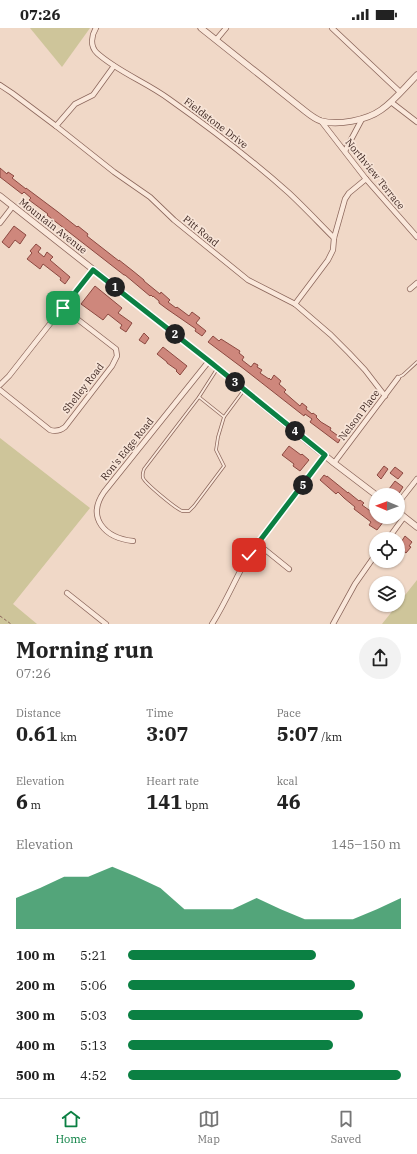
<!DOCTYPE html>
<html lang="en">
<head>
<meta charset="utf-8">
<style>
  :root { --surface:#fff; --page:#f2f2f2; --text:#222; --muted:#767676; --line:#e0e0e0; --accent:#0b8043 }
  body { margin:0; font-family:"IBM Plex Serif",serif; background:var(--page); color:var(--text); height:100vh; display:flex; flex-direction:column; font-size:15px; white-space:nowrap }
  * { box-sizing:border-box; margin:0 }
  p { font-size:13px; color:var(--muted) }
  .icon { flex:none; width:22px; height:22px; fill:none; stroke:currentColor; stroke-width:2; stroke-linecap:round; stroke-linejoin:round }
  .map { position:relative; height:596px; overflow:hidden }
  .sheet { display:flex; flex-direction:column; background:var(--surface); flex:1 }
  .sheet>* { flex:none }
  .needle { width:26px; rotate:271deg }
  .buttons { position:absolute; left:369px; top:460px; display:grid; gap:8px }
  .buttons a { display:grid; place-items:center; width:36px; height:36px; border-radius:50%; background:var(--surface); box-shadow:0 1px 3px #0004; font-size:20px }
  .pin { position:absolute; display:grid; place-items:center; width:34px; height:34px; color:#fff; margin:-17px; border-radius:8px; box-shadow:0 2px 6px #0006 }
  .km { position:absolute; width:20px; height:20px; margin:-10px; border-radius:50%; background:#222; color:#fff; font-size:11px; line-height:20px; text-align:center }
  .round { display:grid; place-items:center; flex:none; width:42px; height:42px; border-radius:21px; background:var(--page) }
  .overview { display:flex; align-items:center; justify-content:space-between; height:68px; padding:0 16px }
  h1 { font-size:22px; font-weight:800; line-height:30px }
  .stats { display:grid; grid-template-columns:repeat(3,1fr); gap:6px; height:68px; padding:4px 16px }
  .stats div { display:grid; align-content:center }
  .stats b { font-size:20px; font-weight:800 }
  .stats small { font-size:11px; font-weight:400 }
  .stats p { font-size:11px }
  .chart { height:112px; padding:8px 16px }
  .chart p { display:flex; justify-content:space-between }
  .chart svg { width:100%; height:72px; margin-top:4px; fill:var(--accent); opacity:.7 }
  ul { padding:0 16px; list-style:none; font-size:13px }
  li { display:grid; grid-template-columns:64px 48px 1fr; align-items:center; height:30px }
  li i { height:10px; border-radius:5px; background:var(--accent) }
  .status { display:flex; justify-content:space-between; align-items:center; height:28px; padding:0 20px; background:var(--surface); direction:ltr }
  .status svg { height:11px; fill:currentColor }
  .tab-bar { display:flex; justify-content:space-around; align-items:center; height:56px; border-top:1px solid var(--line); background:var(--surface); font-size:11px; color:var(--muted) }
  .tab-bar a { display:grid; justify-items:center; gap:2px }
  .tab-bar .selected { color:var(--accent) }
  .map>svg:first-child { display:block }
  .green { fill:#cec59a }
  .building { fill:#ce877c; stroke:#8c4941 }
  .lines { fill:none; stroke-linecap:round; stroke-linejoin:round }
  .service-casing { stroke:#8c675c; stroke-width:3.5 }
  .minor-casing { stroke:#8c675c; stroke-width:6 }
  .tertiary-casing { stroke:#8c675c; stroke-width:7 }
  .path { stroke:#8c675c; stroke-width:1; stroke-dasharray:3 2; stroke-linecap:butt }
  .service { stroke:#fae8db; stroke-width:2 }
  .minor { stroke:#fae8db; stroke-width:4.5 }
  .tertiary { stroke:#fae8db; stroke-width:5.5 }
  .route-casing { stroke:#fff; stroke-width:8 }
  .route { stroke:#0b8043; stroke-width:5 }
  .labels { text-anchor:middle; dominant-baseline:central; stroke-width:3.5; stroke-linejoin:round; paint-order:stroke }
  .street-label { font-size:10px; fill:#3c2520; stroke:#f7e4d7 }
</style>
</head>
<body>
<div class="status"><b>07:26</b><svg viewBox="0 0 49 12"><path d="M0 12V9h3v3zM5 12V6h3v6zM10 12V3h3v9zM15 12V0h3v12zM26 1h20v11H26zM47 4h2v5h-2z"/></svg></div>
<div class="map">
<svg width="417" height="596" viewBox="0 0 417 596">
  <rect width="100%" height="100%" fill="#f0d8c7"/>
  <g class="green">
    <polygon points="30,0 90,0 62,39"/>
    <polygon points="0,410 90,480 13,576 37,596 0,596"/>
    <polygon points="417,552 417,596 382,596"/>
  </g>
  <g class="building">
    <polygon points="0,140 7,146 8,144 14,148 12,150 26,161 26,160 58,184 77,199 78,198 88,206 87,208 119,233 119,232 133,243 144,252 144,253 160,266 161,264 170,272 168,274 176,280 177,279 189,288 192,284 200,290 196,295 206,303 202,308 195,303 196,301 167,281 159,275 159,273 153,268 153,269 151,267 150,268 125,247 124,247 47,187 48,186 29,172 31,170 24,164 22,166 0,149"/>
    <polygon points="14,198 26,207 20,216 15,212 9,220 2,214"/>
    <polygon points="36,216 41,220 38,224 44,229 47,224 53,229 50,232 70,249 65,256 60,252 61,250 43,236 40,241 27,231 32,225 30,223"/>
    <polygon points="95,258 122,280 118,285 132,295 126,304 120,300 122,297 108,286 103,292 81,276"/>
    <polygon points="144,305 149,310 145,316 139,312"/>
    <polygon points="213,308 219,313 221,311 240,323 239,325 244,329 242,332 251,339 254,335 258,337 257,339 262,342 260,345 269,351 269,350 271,352 274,347 281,353 279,356 286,362 284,364 300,378 302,375 307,379 306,381 312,386 313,385 317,388 316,389 321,394 331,400 330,402 341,410 338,415 310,394 312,391 305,386 304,388 244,341 208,314"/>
    <polygon points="163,319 187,338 180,347 176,343 177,342 167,335 167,334 157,326"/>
    <polygon points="289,418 301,427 302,426 309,432 300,443 293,438 294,436 282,427"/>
    <polygon points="384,438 388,441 381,451 377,447"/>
    <polygon points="395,439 403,445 398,451 390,445"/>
    <polygon points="324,447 327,449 327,448 348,465 348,464 359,473 360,472 364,475 362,477 376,487 376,489 379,489 384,493 377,502 369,497 371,494 354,481 355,479 344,470 338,464 336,466 320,452"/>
    <polygon points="395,453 403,459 398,467 389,461"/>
    <polygon points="405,508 412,514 409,518 411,519 406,525 398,519"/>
  </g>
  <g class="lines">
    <defs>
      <g id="service">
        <path d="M217,341l-18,28 -55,72c-1,3 -2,5 -1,9 3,6 32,30 39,33 1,0 6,0 7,0l5,-5 30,-40 -8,-16 2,-13 6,-20 20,-27"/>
        <polyline points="399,349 403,347 417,334"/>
        <polyline points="199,369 224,389"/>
      </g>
      <g id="minor">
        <path d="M96,0c-5,8 -6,18 1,25 21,19 49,29 72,46 41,29 82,60 120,94 15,14 30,30 45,45"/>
        <polyline points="332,0 400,64"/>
        <polyline points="216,12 226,0"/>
        <polyline points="0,57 12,65 56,98 114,144 150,169 174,192 248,252 295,276 331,307 349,325 365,342 385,368"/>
        <polyline points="391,74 417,94"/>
        <polyline points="321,93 366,151 417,209"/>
        <polyline points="56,98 75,76 93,67 114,38"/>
        <polyline points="345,123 362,91"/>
        <polyline points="0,195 13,178"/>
        <polyline points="410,261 417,255"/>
        <polyline points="295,276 328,232 333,222 334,210 345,171 349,165 366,151"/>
        <polyline points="0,357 9,348 93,241"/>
        <path d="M0,362l50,40c6,2 10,1 15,-3l47,-61 5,-10 -1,-7 -53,-41"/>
        <polyline points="334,435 398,350"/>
        <polyline points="398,475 417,451"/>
        <polyline points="388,511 404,489"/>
        <path d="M133,513c-28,-3 -47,-23 -29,-49l105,-131"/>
        <polyline points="258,516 289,541"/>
        <polyline points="67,565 106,596"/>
        <path d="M212,596c14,-22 24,-47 37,-69l76,-100"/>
        <polyline points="333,596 355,556 376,526"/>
      </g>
      <g id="tertiary">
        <path d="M201,0l104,83c5,4 10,8 16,10 17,5 46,-1 60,-11 14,-10 24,-23 36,-35"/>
        <polyline points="0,168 209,333 334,435 376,467"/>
        <polyline points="398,484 417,499"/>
      </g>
    </defs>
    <use href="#service" class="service-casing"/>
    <use href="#minor" class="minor-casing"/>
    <use href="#tertiary" class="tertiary-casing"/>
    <polyline class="path" points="0,588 11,596"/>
    <use href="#service" class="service"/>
    <use href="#minor" class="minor"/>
    <use href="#tertiary" class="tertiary"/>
  </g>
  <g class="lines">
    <defs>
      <polyline id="route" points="63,280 93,242 209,333 325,427 249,527"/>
    </defs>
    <use href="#route" class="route-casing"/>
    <use href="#route" class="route"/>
  </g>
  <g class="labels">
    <g class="street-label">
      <text transform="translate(216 95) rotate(37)">Fieldstone Drive</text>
      <text transform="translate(375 146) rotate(51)">Northview Terrace</text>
      <text transform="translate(53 198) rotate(38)">Mountain Avenue</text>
      <text transform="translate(201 203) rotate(39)">Pitt Road</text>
      <text transform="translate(83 360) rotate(-52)">Shelley Road</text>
      <text transform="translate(359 387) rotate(-53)">Nelson Place</text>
      <text transform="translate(127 421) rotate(-51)">Ron's Edge Road</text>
    </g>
  </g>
</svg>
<div class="buttons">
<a><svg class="needle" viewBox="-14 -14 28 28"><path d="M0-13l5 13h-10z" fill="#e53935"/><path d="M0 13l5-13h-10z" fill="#767676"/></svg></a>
<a><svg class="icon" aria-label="locate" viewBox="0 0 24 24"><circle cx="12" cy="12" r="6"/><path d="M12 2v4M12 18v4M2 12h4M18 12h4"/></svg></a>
<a><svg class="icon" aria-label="layers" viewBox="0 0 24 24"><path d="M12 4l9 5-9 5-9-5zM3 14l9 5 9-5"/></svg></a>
</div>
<div class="pin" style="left:63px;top:280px;background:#1e9e55"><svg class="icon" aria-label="arrive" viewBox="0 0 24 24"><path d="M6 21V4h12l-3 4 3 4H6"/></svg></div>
<div class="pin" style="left:249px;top:527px;background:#d93025"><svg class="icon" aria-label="check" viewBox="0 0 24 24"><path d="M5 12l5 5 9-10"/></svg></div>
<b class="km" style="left:115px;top:259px">1</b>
<b class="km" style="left:175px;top:306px">2</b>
<b class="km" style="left:235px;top:354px">3</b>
<b class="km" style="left:295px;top:403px">4</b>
<b class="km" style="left:303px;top:457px">5</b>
</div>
<section class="sheet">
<div class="overview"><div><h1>Morning run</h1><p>07:26</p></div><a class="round"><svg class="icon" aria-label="share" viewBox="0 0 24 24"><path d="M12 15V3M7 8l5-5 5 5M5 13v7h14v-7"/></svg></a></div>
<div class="stats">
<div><p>Distance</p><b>0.61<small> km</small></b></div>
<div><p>Time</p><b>3:07</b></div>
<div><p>Pace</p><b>5:07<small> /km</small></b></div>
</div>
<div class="stats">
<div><p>Elevation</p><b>6<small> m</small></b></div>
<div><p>Heart rate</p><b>141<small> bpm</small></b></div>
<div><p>kcal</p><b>46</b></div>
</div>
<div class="chart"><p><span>Elevation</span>145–150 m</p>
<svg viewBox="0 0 160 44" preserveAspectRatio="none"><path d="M0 44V25L10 19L20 12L30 12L40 6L50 12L60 19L70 32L80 32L90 32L100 25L110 32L120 38L130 38L140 38L150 32L160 25V44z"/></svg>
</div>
<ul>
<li><b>100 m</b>5:21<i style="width:69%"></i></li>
<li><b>200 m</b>5:06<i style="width:83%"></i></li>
<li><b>300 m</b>5:03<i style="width:86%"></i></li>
<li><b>400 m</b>5:13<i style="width:75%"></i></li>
<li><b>500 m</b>4:52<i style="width:100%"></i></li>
</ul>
</section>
<nav class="tab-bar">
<a class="selected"><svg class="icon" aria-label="home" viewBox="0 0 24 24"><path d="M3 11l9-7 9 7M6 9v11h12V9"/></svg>Home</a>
<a><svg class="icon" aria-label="map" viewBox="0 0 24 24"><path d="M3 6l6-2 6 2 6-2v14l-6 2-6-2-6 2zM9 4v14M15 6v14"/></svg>Map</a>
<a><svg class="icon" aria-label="saved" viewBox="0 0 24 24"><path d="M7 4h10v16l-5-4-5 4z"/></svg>Saved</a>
</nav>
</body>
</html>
